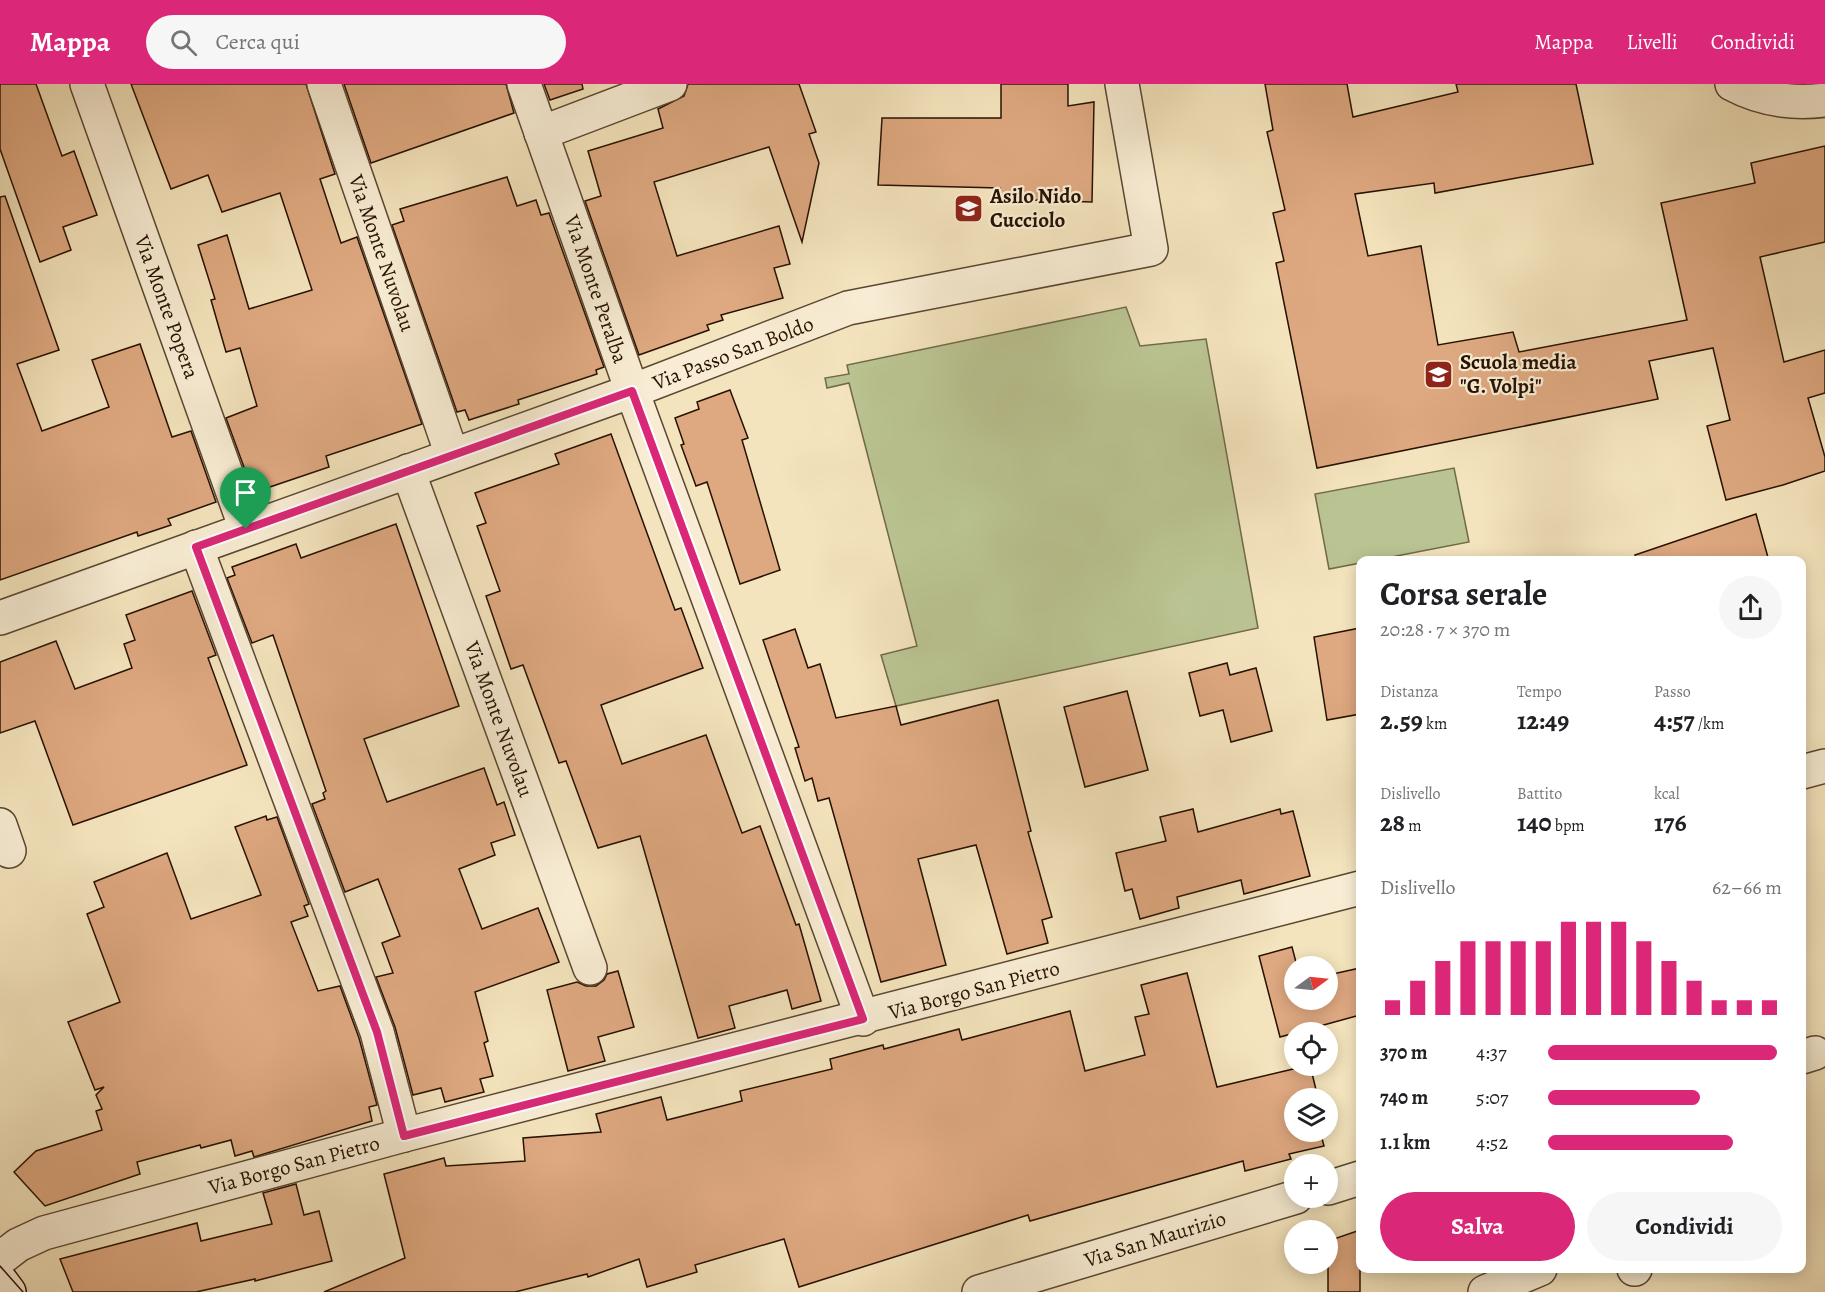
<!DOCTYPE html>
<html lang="it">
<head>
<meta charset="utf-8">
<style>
  :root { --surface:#fff; --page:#f6f6f6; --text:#202124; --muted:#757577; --accent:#db2777 }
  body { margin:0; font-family:Alegreya,serif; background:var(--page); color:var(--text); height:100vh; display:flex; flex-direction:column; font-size:22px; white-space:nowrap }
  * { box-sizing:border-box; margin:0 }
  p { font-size:20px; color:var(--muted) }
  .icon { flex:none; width:33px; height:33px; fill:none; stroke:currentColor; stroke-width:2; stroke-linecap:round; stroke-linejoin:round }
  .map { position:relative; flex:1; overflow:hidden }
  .details { position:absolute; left:1356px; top:472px; width:450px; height:717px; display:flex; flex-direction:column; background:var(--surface); border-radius:12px; box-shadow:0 3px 15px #0003 }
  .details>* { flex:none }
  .needle { width:39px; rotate:75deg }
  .tools { position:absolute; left:1284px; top:872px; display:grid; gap:12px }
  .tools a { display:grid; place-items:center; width:54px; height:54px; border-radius:50%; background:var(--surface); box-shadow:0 3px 15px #0003; font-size:30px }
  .pin { position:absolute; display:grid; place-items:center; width:51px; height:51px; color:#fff; margin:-62px -26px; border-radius:50% 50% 50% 0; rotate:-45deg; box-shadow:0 0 6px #0007 }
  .pin .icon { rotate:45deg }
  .round { display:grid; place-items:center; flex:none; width:63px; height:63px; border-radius:32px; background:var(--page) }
  .head { display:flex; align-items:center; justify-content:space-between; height:102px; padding:0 24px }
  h1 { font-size:33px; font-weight:600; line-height:45px }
  .figures { display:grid; grid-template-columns:repeat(3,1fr); gap:9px; height:102px; padding:6px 24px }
  .figures div { display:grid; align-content:center }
  .figures b { font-size:26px; font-weight:600 }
  .figures small { font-size:16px; font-weight:400 }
  .figures p { font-size:16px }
  .chart { height:168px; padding:12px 24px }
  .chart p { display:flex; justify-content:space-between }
  .chart svg { width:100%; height:108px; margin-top:6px; stroke:var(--accent); stroke-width:6 }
  .cta { display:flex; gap:12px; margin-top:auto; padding:12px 24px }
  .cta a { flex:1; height:69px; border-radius:36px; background:var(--accent); color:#fff; font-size:24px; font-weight:600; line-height:69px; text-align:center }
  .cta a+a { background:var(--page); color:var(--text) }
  ul { padding:0 24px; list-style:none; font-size:20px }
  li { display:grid; grid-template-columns:96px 72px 1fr; align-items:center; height:45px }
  li i { height:15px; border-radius:8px; background:var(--accent) }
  header { display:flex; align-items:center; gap:36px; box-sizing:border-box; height:84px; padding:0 30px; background:var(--accent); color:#fff }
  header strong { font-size:28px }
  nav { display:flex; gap:33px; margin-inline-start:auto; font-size:21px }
  .search { width:420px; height:54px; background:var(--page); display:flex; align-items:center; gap:15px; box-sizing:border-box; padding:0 21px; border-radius:33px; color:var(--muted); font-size:22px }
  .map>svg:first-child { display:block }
  .green { fill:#bac492; stroke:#706a4a; stroke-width:1.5 }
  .building { fill:#dea880; stroke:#271102; stroke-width:1.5 }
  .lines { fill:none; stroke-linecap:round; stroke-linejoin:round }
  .street-casing { stroke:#5a4631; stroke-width:36 }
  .secondary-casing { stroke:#271102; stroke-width:36 }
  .street { stroke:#f8edd4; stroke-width:33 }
  .secondary { stroke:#f8edd4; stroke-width:33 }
  .tram { stroke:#271102; stroke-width:1.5 }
  .route-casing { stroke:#fff; stroke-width:12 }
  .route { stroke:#db2777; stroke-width:8 }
  .labels { text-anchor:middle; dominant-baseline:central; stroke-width:4.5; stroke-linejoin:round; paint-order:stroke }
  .poi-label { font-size:21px; font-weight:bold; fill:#271102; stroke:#f8edd4; text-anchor:start }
  .street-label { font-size:21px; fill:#271102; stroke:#f8edd4 }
</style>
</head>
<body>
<header>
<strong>Mappa</strong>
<div class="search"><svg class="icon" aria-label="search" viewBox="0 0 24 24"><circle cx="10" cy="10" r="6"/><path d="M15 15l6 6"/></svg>Cerca qui</div>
<nav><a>Mappa</a><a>Livelli</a><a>Condividi</a></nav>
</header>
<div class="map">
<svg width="1825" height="1208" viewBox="0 0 1825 1208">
  <rect width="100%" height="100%" fill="#f4e4bd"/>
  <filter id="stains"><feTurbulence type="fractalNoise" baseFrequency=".00333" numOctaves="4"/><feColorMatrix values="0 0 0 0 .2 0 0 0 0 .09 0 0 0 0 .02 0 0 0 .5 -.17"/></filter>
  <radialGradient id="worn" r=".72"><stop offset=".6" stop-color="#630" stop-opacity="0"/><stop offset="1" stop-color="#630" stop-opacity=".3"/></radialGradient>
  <g class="green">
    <polygon points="1126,223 1140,262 1206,255 1258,544 896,622 881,571 917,562 849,299 827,304 825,294 849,290 847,281"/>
    <polygon points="1454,384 1469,458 1329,485 1315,410"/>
  </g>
  <g class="building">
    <polygon points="0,0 36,0 62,72 74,67 97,131 63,143 71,166 40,178 0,65"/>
    <polygon points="131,0 306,0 335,90 320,95 341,159 357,153 422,340 326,372 329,383 258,407 256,403 252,405 226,334 257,322 240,264 226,268 211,216 215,215 198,161 227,151 249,225 312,206 280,109 222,128 208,91 171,105"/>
    <polygon points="344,0 506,0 514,29 371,79"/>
    <polygon points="544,0 582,0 583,5 550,16"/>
    <polygon points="688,0 799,0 816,48 809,50 819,79 802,158 769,63 654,98 677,172 779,142 790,180 774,184 783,214 721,231 723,236 707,241 709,246 639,271 585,117 601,112 588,67 663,44 658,25 684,12"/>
    <polygon points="1001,0 1068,0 1068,22 1094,18 1092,118 1000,115 1000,104 878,101 882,34 1001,34"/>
    <polygon points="1265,0 1347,0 1353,33 1458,8 1456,0 1576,0 1593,80 1435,109 1434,99 1355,110 1368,172 1421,162 1438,261 1513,248 1519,268 1687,236 1661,119 1755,99 1751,79 1825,62 1825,158 1760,173 1784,278 1825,266 1825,309 1808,314 1825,373 1825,387 1783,401 1726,416 1707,342 1730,336 1713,264 1649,277 1658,315 1317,384 1276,179 1284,177 1273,129 1285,126 1267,48 1273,46"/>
    <polygon points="507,93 517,122 536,116 541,131 549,129 604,283 596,286 597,290 518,316 519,320 469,336 465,326 457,328 392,141 404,137 400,125"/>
    <polygon points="5,112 59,266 17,280 42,347 109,323 92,276 140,260 172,353 191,347 216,418 168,435 171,441 138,452 137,448 0,496 0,113"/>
    <polygon points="730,306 748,354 742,356 780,486 740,500 707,398 696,402 681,361 684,360 675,334 699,325 697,318"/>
    <polygon points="611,350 675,526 681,524 703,584 601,621 622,680 706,651 742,749 760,742 796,841 799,840 821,917 792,925 787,906 729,922 735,944 698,954 640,752 598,764 566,677 559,679 523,581 511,585 486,512 500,507 477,442 486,439 475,409 559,380 555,370"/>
    <polygon points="1756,430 1769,477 1636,477 1635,471"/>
    <polygon points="396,440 459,622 364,655 387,718 484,684 497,721 504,718 515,751 491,759 495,771 459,785 482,845 538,824 559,878 475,908 488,957 484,959 493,992 480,995 484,1008 445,1018 441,1004 413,1011 395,943 376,893 393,889 382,859 400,852 378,795 345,808 312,720 325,715 323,709 326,707 273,551 252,559 227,494 235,491 232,483 296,460 301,474"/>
    <polygon points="192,507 216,571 208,574 247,681 73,741 35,637 0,649 0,578 56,557 75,605 132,584 124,560 135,556 126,531"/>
    <polygon points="1360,544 1360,630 1327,636 1314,553"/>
    <polygon points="795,545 808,584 820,580 836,634 896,622 901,641 998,616 1031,747 1028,748 1052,833 1042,836 1048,859 1007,870 976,761 918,775 946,881 881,898 829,714 818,717 812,694 805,697 795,664 799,663 763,556"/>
    <polygon points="1227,579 1230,591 1256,584 1272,647 1231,658 1223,626 1200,632 1189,589"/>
    <polygon points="1127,607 1148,686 1085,703 1064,623"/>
    <polygon points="1193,725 1198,748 1280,725 1281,730 1293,727 1310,792 1244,810 1241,796 1177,813 1179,824 1140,835 1132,805 1125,807 1116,769 1166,757 1160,733"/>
    <polygon points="266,732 267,736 277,733 309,820 304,822 308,832 291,838 318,907 340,902 359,954 377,1021 369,1023 372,1037 254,1073 252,1067 235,1072 231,1056 201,1064 200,1061 137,1078 140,1090 45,1122 14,1088 36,1067 102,1046 96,1027 102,1025 96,1011 104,1003 95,1006 68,938 120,918 87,830 104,823 94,798 167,769 191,835 261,811 235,743"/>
    <polygon points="1292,863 1297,882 1294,882 1294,915 1328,915 1328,891 1360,884 1360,931 1280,953 1259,872"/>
    <polygon points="618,887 634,943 598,953 605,977 568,987 547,906 577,898 586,902 596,902 604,896 607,890"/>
    <polygon points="1187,889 1217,1003 1310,981 1318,1014 1294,1014 1294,1047 1320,1047 1324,1062 1289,1070 1291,1075 1245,1087 1243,1077 1030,1137 1028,1131 799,1203 784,1155 695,1181 697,1188 647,1203 639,1175 588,1193 587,1190 515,1208 324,1208 405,1174 384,1090 444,1074 446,1082 525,1077 523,1054 601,1048 596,1030 661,1013 667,1036 742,1017 740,1007 832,985 830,975 883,961 884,965 959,945 962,956 1070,927 1085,987 1145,971 1135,933 1149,930 1141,901"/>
    <polygon points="296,1100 304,1131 319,1127 332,1177 255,1197 255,1195 196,1208 73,1208 60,1175 197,1139 201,1157 272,1140 263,1109"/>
    <polygon points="1360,1146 1360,1208 1328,1208 1328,1157"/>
  </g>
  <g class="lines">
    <defs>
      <g id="street">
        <polyline points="87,0 246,445"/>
        <polyline points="324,0 452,371"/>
        <polyline points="524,0 632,307 863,935"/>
        <path d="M1732,0c28,15 61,20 93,16"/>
        <polyline points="541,49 670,0"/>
        <polyline points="408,387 590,884"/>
        <polyline points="196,463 377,948 404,1051"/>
        <polyline points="0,534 632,307 848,224 1151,165 1122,0"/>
        <polyline points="1802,688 1825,682"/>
        <polyline points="0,741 9,767"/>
        <polyline points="1802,973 1815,969"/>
        <polyline points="1328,1104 1360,1094"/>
        <polyline points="0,1175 18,1161 44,1149 404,1051 1360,804"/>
        <polyline points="1634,1185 1635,1185"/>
        <polyline points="979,1208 1296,1113"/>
        <polyline points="1485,1208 1540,1185"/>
      </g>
      <polyline id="secondary" points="0,1196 9,1208"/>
    </defs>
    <use href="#street" class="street-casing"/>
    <use href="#secondary" class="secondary-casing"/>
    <use href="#street" class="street"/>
    <use href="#secondary" class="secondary"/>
    <polyline class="tram" points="0,1182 23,1208"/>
  </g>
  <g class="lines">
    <defs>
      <polygon id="route" points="632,307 863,935 404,1052 377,948 196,463"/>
    </defs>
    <use href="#route" class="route-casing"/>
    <use href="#route" class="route"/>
  </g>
  <defs>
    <symbol id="school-square" viewBox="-11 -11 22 22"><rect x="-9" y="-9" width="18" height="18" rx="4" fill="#8f2418" stroke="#f8edd4"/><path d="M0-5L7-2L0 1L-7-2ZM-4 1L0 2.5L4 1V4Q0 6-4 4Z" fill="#fff"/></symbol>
  </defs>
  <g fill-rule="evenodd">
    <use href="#school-square" x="952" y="108" width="33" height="33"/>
    <use href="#school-square" x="1422" y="274" width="33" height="33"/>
  </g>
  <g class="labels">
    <g class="poi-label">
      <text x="990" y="112">Asilo Nido<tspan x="990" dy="24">Cucciolo</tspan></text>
      <text x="1460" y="278">Scuola media<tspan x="1460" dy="24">"G. Volpi"</tspan></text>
    </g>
    <g class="street-label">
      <text transform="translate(382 169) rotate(71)">Via Monte Nuvolau</text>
      <text transform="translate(596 205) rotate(71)">Via Monte Peralba</text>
      <text transform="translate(167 223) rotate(70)">Via Monte Popera</text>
      <text transform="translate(733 269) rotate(-21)">Via Passo San Boldo</text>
      <text transform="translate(499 635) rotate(70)">Via Monte Nuvolau</text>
      <text transform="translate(974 906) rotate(-15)">Via Borgo San Pietro</text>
      <text transform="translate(294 1081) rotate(-15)">Via Borgo San Pietro</text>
      <text transform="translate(1155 1155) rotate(-17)">Via San Maurizio</text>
    </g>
  </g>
  <rect width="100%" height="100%" filter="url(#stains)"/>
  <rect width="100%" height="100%" fill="url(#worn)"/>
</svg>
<div class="tools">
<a><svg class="needle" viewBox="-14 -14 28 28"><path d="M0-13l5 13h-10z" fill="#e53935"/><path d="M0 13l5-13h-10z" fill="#757577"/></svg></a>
<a><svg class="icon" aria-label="locate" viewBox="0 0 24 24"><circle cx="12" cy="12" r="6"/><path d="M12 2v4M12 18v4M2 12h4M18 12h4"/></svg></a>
<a><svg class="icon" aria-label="layers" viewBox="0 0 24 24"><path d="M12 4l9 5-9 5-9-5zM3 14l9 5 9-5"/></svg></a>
<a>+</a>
<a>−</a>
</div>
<div class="pin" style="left:246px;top:445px;background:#1e9e55"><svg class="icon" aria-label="arrive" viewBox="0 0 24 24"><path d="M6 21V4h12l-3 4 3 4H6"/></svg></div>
<section class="details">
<div class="head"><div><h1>Corsa serale</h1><p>20:28 · 7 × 370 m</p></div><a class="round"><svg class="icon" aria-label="share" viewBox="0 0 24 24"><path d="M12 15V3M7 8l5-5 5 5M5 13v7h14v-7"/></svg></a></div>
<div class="figures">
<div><p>Distanza</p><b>2.59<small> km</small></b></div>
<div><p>Tempo</p><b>12:49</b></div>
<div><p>Passo</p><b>4:57<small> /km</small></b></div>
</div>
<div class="figures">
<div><p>Dislivello</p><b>28<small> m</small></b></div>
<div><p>Battito</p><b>140<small> bpm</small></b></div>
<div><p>kcal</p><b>176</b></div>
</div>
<div class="chart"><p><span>Dislivello</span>62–66 m</p>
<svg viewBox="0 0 160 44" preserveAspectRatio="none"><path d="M5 44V38M15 44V30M25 44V22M35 44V14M45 44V14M55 44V14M65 44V14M75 44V6M85 44V6M95 44V6M105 44V14M115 44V22M125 44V30M135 44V38M145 44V38M155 44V38"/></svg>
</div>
<ul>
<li><b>370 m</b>4:37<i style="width:98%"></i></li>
<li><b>740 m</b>5:07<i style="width:65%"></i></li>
<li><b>1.1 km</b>4:52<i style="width:79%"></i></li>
</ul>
<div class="cta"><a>Salva</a><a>Condividi</a></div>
</section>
</div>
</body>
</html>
